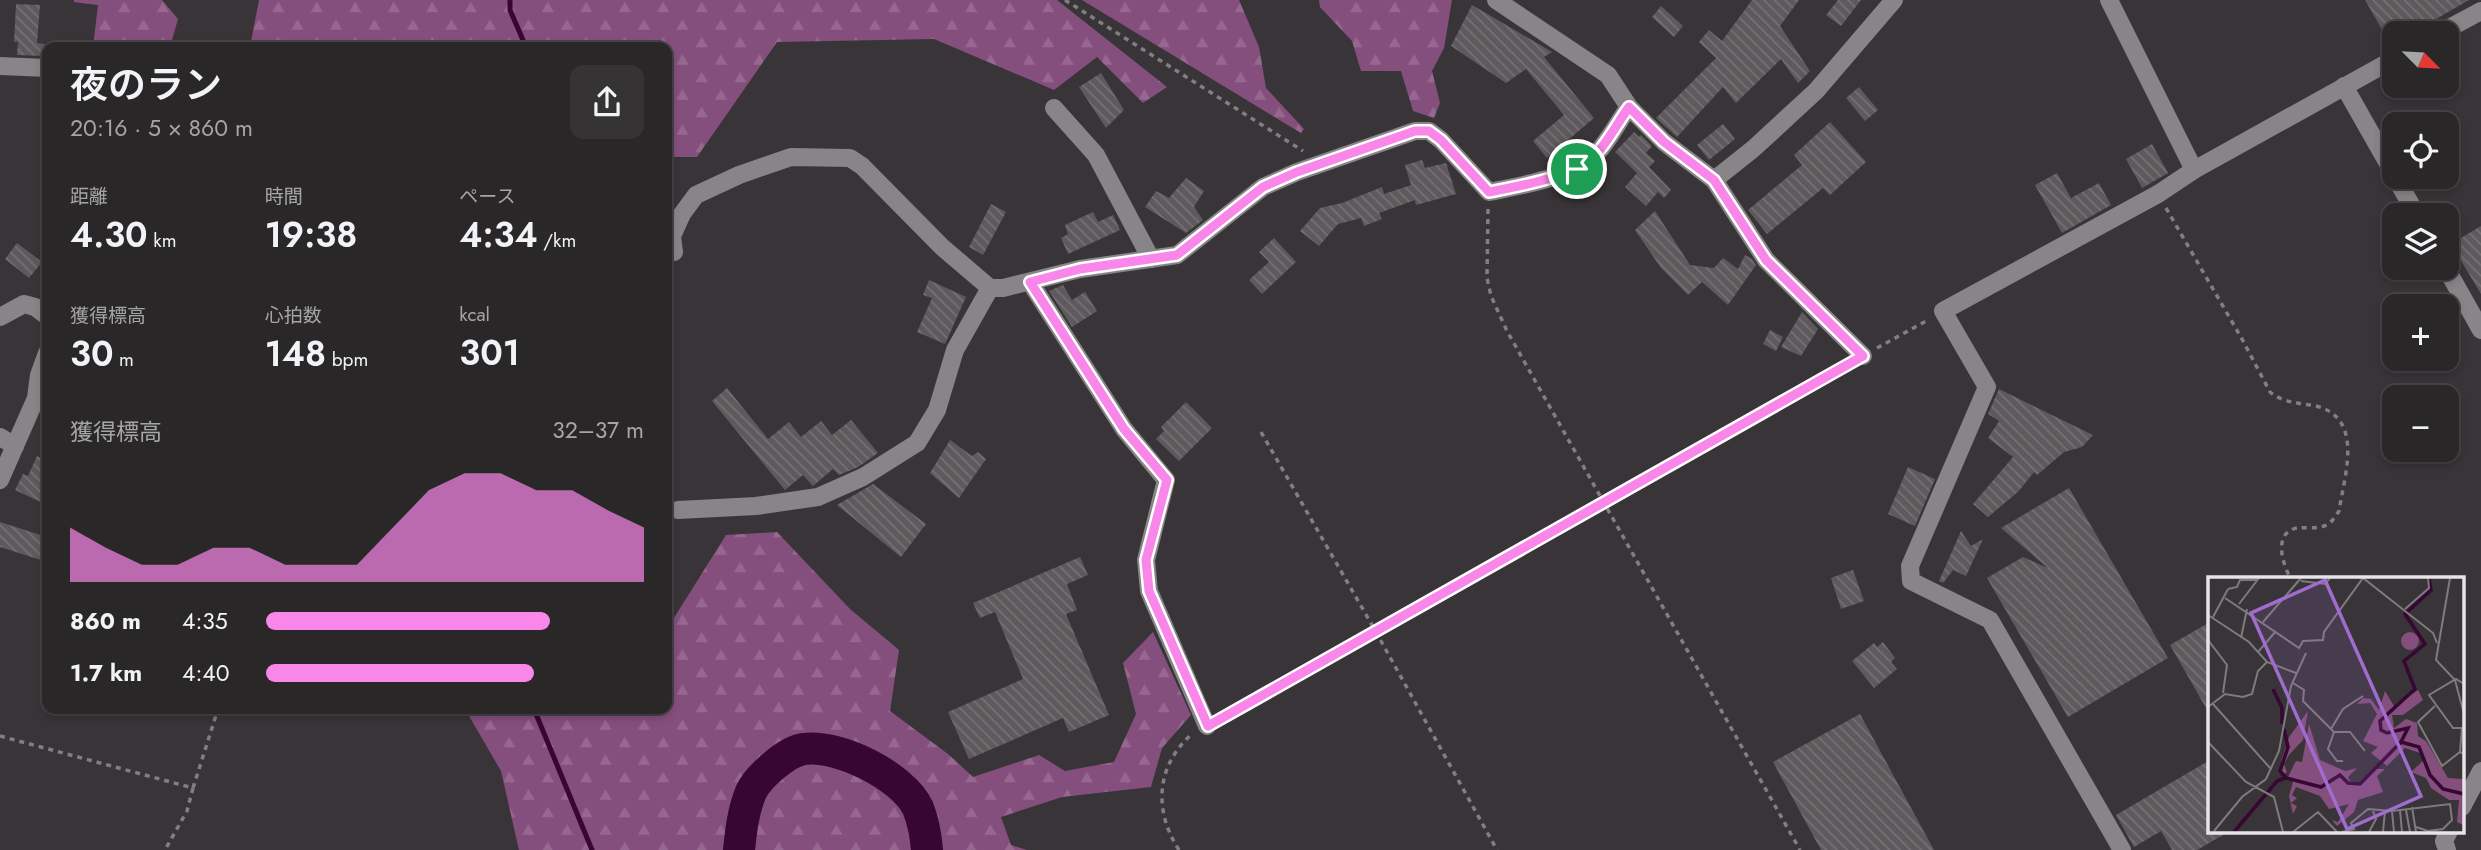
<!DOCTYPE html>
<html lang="ja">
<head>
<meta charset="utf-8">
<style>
  :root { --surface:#2a2729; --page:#363335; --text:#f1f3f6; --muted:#a5a5a8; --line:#464446; --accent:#f987e9 }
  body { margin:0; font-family:Jost,"Noto Sans JP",sans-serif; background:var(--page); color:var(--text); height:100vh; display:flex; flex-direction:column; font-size:26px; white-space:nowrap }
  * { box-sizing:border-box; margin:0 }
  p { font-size:23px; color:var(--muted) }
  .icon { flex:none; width:38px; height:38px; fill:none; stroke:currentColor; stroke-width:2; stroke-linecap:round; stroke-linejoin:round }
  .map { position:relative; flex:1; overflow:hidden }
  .panel { position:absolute; left:42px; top:42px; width:630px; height:672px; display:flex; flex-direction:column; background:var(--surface); border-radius:14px; box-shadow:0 4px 10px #0003,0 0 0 2px var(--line) }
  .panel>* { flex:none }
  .needle { width:46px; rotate:114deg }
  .tools { position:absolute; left:2382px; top:21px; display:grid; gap:14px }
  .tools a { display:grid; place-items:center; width:77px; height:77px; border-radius:14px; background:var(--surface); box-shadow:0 4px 10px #0003,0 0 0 2px var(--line); font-size:35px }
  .pin { position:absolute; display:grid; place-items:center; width:60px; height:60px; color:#fff; margin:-30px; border:4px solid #fff; border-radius:50%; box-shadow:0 2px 7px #0007 }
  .round { display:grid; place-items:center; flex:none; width:74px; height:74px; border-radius:14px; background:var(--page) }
  .headline { display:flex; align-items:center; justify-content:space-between; height:119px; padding:0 28px }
  h1 { font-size:38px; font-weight:600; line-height:52px }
  .figures { display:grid; grid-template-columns:repeat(3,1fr); gap:10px; height:119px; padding:7px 28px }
  .figures div { display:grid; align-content:center }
  .figures b { font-size:35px; font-weight:600 }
  .figures small { font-size:19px; font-weight:400 }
  .figures p { font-size:19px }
  .chart { height:196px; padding:14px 28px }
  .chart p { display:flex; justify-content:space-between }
  .chart svg { width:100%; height:126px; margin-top:7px; fill:var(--accent); opacity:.7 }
  ul { padding:0 28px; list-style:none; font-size:23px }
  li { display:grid; grid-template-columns:112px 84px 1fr; align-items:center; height:52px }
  li i { height:18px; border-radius:9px; background:var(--accent) }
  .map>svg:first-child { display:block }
  .forest { fill:url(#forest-firs) }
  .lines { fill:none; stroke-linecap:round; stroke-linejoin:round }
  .stream { stroke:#370632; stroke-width:5 }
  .river { stroke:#370632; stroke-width:32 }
  .building { fill:url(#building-back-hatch) }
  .path { stroke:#827f82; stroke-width:3.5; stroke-dasharray:5 5; stroke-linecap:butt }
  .minor { stroke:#878587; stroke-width:18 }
  .route-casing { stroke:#fff; stroke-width:14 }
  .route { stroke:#f987e9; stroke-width:9 }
  .inset-river { fill:none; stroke:#370632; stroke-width:3.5 }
  .inset-road { fill:none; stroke:#7e7a7d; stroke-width:2 }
  .view { fill:#a06ccd; fill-opacity:0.15; stroke:#a06ccd; stroke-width:3.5 }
  .inset-edge { fill:none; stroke:#e6e4e6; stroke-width:3.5 }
</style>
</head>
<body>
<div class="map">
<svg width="2481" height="850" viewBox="0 0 2481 850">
  <defs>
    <pattern id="forest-firs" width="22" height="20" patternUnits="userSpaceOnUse" patternTransform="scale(1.75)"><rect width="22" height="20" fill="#854f7d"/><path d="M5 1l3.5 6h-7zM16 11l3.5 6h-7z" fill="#96688f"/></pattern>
    <pattern id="building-back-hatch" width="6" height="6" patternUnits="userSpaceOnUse" patternTransform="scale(1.75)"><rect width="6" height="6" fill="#5d595c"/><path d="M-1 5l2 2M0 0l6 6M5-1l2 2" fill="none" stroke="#747173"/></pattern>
  </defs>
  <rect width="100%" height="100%" fill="#383437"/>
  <g class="forest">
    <polygon points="74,0 162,0 178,19 170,47 93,47 98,5 74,2"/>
    <polygon points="259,0 1057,0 1167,87 1143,103 1097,57 1054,90 934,39 777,42 697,157 667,157 667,47 250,47"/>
    <polygon points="1082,0 1239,0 1259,47 1266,88 1304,129 1301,133"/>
    <polygon points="1319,0 1452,0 1444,48 1432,71 1440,103 1434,118 1413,111 1401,71 1361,71 1352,41 1320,7"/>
    <polygon points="777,532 850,609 899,650 890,711 948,754 973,777 1039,755 1065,771 1114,762 1136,714 1123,663 1153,632 1191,715 1162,748 1151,787 1062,797 1001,817 1011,845 1027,850 519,850 501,771 465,709 667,709 667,629 726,535"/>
  </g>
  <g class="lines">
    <g class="stream">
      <polyline points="510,0 510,10 526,47"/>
      <polyline points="534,709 592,850"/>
    </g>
    <path class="river" d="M739,850c2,-19 4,-39 12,-58 7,-15 36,-41 53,-43 34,-5 99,27 114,59 5,13 8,29 9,42"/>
  </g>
  <g class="building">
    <polygon points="1752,0 1799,0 1780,26 1810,71 1798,83 1781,59 1736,103 1723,87 1677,137 1656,118 1716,58 1699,42 1709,30 1722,41"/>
    <polygon points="1838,0 1861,0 1841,26 1826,15"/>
    <polygon points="2365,0 2469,0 2412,33 2384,33"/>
    <polygon points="16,4 40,5 37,43 44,44 44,56 17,55 18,42 14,42"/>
    <polygon points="1472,5 1552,52 1544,57 1594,118 1547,158 1533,141 1564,115 1526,69 1506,83 1451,46"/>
    <polygon points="1661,6 1683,26 1674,37 1652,17"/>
    <polygon points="1101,73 1124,110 1106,128 1079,87"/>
    <polygon points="1859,87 1878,110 1865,121 1846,98"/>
    <polygon points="1830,122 1866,162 1830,195 1823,188 1767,234 1748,210 1802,165 1794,155"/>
    <polygon points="1723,124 1735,139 1709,160 1697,145"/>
    <polygon points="1634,132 1639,137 1641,135 1652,146 1646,153 1655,161 1649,167 1671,190 1664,198 1658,192 1646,206 1625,187 1637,173 1615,152"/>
    <polygon points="2152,144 2168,173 2142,188 2126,159"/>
    <polygon points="1422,160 1425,168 1446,163 1456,194 1416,205 1415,200 1379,213 1382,219 1364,226 1361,218 1338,224 1319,246 1300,231 1320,208 1342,203 1382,187 1384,194 1411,185 1405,165"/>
    <polygon points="2057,173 2071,198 2099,183 2111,205 2062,233 2035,185"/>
    <polygon points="1186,178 1204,191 1194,207 1203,220 1186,233 1145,207 1156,191 1169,198"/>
    <polygon points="991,204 1006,212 983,255 969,247"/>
    <polygon points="1655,211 1690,265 1714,268 1723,258 1738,269 1745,255 1752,259 1756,265 1728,305 1702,282 1688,295 1661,268 1635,230"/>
    <polygon points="1093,212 1098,222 1113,215 1120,230 1068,254 1061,238 1068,234 1065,225"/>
    <polygon points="2481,226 2481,294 2451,244"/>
    <polygon points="1274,238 1296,262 1262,294 1249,280 1269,262 1259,252"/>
    <polygon points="17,243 42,262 29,278 5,259"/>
    <polygon points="929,280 966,297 945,344 917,332 932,298 923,295"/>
    <polygon points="1063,285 1072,300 1085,292 1097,311 1072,327 1049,291"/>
    <polygon points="1802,312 1818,329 1801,356 1781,347"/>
    <polygon points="1770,330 1783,337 1776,351 1763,344"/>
    <polygon points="727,388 768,439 789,422 801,437 821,421 832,435 851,420 878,453 858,467 839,475 833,469 813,486 803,475 785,490 712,401"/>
    <polygon points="1999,389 2093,435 2082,447 2064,452 2037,475 2034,472 2018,492 1988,517 1973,504 2013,457 1988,438 1999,421 1988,414"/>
    <polygon points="1186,402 1212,428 1179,461 1156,439 1164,431 1161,427"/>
    <polygon points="950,440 972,456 978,452 986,459 959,498 930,473"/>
    <polygon points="37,456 47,461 47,505 15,490 23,474 28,476"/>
    <polygon points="1908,467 1935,479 1915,526 1888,514"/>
    <polygon points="873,484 926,524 901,557 837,505"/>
    <polygon points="2069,488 2168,658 2068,717 1987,578 2023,557 2048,568 2001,528"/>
    <polygon points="0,522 47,537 47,562 0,547"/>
    <polygon points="1961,531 1971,546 1983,539 1966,576 1953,570 1943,583 1939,581"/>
    <polygon points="1080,557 1088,575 1067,584 1077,610 1066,614 1109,715 1069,732 1063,718 969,759 948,712 1023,679 995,612 980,618 973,603"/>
    <polygon points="1853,570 1864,601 1841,609 1831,578"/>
    <polygon points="2210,622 2210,715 2170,645"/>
    <polygon points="1883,642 1895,658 1891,662 1897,669 1874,688 1852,661 1874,643 1877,647"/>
    <polygon points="1860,714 1934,850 1821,850 1773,762"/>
    <polygon points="2210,760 2210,831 2230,831 2197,850 2172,850 2161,831 2134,847 2116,815"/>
  </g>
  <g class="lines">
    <g class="path">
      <polyline points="1065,0 1303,151"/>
      <path d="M2166,208l76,131 28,53c13,11 30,11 46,14 49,12 28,71 23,105 -4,6 -8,13 -15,15 -8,3 -19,1 -27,2 -25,5 -14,37 -6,51"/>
      <polyline points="1488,209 1487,278 1491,296 1507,331 1800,850"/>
      <polyline points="1877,348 1928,320"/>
      <polyline points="1261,432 1376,632 1497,850"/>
      <polyline points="1221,718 1849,364"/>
      <polyline points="0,736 193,788 187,811 165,850"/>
      <polyline points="193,788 218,709"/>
      <path d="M1179,850c-26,-40 -23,-85 14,-117"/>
    </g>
    <g class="minor">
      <polyline points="1496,0 1608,75 1629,107 1664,142 1714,180 1766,260 1863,356"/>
      <polyline points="2109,0 2194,170"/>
      <polyline points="2440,33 2481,11"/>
      <polyline points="0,66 47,68"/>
      <polyline points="2344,86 2394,174"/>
      <polyline points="1054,108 1096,155 1151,259"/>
      <polyline points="2395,177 2417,215"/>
      <polyline points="1714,180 1753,149 1816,91 1894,0"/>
      <path d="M674,252l-2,-16 10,-22 14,-19 43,-20 52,-18 59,1 12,8 80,81 48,41h13l77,-19 97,-14 86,-68 34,-15 118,-41h14l12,9 48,52c34,-7 83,-14 108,-39 12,-13 21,-31 32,-46"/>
      <polyline points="2446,268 2481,330"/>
      <polyline points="1030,282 1124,429 1166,480 1146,560 1149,591 1207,726"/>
      <polyline points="0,317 24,304 35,307 47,316"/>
      <polyline points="0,437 15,446"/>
      <polyline points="0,480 36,398 39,375 47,353"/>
      <polyline points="678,510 756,506 818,497 863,477 917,443 937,410 955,350 990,288"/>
      <polyline points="2462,807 2481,771"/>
      <polyline points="2122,850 1990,620 1911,581 1910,566 1987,387 1943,311 2158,194 2194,170 2394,59"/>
      <polyline points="2447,850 2444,841 2449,831"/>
    </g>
  </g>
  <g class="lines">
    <defs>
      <path id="route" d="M1629,107l35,35 50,38 52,80 97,96 -655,370 -59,-135 -3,-31 21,-80 -43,-51 -94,-147 50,-13 97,-14 86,-68 34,-15 118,-41h14l12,9 48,52c34,-7 83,-14 108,-39 12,-13 21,-31 32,-46z"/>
    </defs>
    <use href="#route" class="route-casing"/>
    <use href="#route" class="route"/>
  </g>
  <g transform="translate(2208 577)">
    <rect width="256" height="256" fill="#383437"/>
    <path d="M193 64a9 9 0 1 1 18 0a9 9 0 1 1-18 0ZM210,113l5,10 -20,15h-11l2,13 12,-9 11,4 1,13 8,5 22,37 15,1v46l-6,-3 2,-22h-10l-18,-12 -5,-10 -15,-6 13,-12 -4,-7 -15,-5 -18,18 -16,-13 7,-6 -15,-6 14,-27 -7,-11 -13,1 6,-6 8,1 8,11 6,-19 9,15zM100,134l-5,29 -14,15 -5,9 3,8 -5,4 -1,-15 8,-24zM101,147l11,36 25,11 12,-3 -9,9 2,4 8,2 18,-14h9l-8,7 6,16 -25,8 -4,12 -17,14 -5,-6 6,2 11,-18 -20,5 -9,-13 -24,-9 -4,8 5,3 -6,5 6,3 -4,8 -4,-18 4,-14 -5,-5 8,-16 6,1z" fill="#854f7d"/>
    <path class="inset-river" d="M65,112l9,19v16M76,152l4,18 -8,24 6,7 35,9 19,-12 8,8 12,1 41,-42 18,5 11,28 13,14 21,5M193,165l7,-14 -21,5 -6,-3 -1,-9 35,-32 -11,-28 21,-17 -20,-30 26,-24 -2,-12M26,255l43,-51 8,-3"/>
    <path class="inset-road" d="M242,1l-14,82 19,20 9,34M93,4l24,3 5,-6M20,12l9,-2 3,-7h17M17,21l74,50 4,-7 20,-1 1,-8 39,-54 70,55 4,10M31,27l20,-26M197,32l24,-21 -1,-10M0,38l41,27 18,20 29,11M5,40l15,-28M55,45l38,-44M33,61l6,-29M0,63l19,25 -4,28M50,75l18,-21M85,106l11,7 -1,11 31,31M256,107l-8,-5 -27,16 24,33h11M5,127l57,64M227,129l-17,16 24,44 18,-14 4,2M0,130l17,-13 18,3 9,-3 6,-23 9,-9M123,152l12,-20 20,-13M126,155h16l15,19M126,155l-6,17 9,12h6M0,165l38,40 28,15 9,35M252,175l2,-24M204,230l4,25M192,233l2,22M198,233l4,22M184,234l2,21M6,254l28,-34 24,-18 13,-28 12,-65 15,-33M85,255l25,-20 19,20M134,255l12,-3 -3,-6 17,-14 24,2 58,-7 2,16 -9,9 -15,2 -12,-4M161,255l7,-13 -3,-8M175,255l2,-21"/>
    <path class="view" d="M117,3l96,216 -74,33 -96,-216z"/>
    <rect width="256" height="256" class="inset-edge"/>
  </g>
</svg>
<div class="tools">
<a><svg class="needle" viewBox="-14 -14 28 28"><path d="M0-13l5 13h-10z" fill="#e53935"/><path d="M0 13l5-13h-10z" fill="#a5a5a8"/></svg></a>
<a><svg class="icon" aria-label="locate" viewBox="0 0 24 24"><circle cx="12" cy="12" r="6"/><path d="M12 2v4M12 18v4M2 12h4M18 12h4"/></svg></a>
<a><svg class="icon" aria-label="layers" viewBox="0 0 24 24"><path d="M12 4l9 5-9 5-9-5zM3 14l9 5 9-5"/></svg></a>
<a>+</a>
<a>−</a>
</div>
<div class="pin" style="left:1577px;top:169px;background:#1e9e55"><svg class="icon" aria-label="arrive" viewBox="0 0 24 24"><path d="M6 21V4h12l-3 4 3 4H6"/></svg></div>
<section class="panel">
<div class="headline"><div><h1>夜のラン</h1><p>20:16 · 5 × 860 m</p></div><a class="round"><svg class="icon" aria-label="share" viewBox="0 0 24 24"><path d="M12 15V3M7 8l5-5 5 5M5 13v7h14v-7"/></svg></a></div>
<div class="figures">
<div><p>距離</p><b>4.30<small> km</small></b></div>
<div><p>時間</p><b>19:38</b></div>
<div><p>ペース</p><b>4:34<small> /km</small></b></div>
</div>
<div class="figures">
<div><p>獲得標高</p><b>30<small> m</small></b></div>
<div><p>心拍数</p><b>148<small> bpm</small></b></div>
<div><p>kcal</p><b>301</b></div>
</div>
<div class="chart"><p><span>獲得標高</span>32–37 m</p>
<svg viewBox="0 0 160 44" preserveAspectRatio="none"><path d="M0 44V25L10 32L20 38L30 38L40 32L50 32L60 38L70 38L80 38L90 25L100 12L110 6L120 6L130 12L140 12L150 19L160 25V44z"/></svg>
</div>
<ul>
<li><b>860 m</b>4:35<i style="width:75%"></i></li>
<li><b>1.7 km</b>4:40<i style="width:71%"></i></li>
</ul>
</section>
</div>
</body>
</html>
